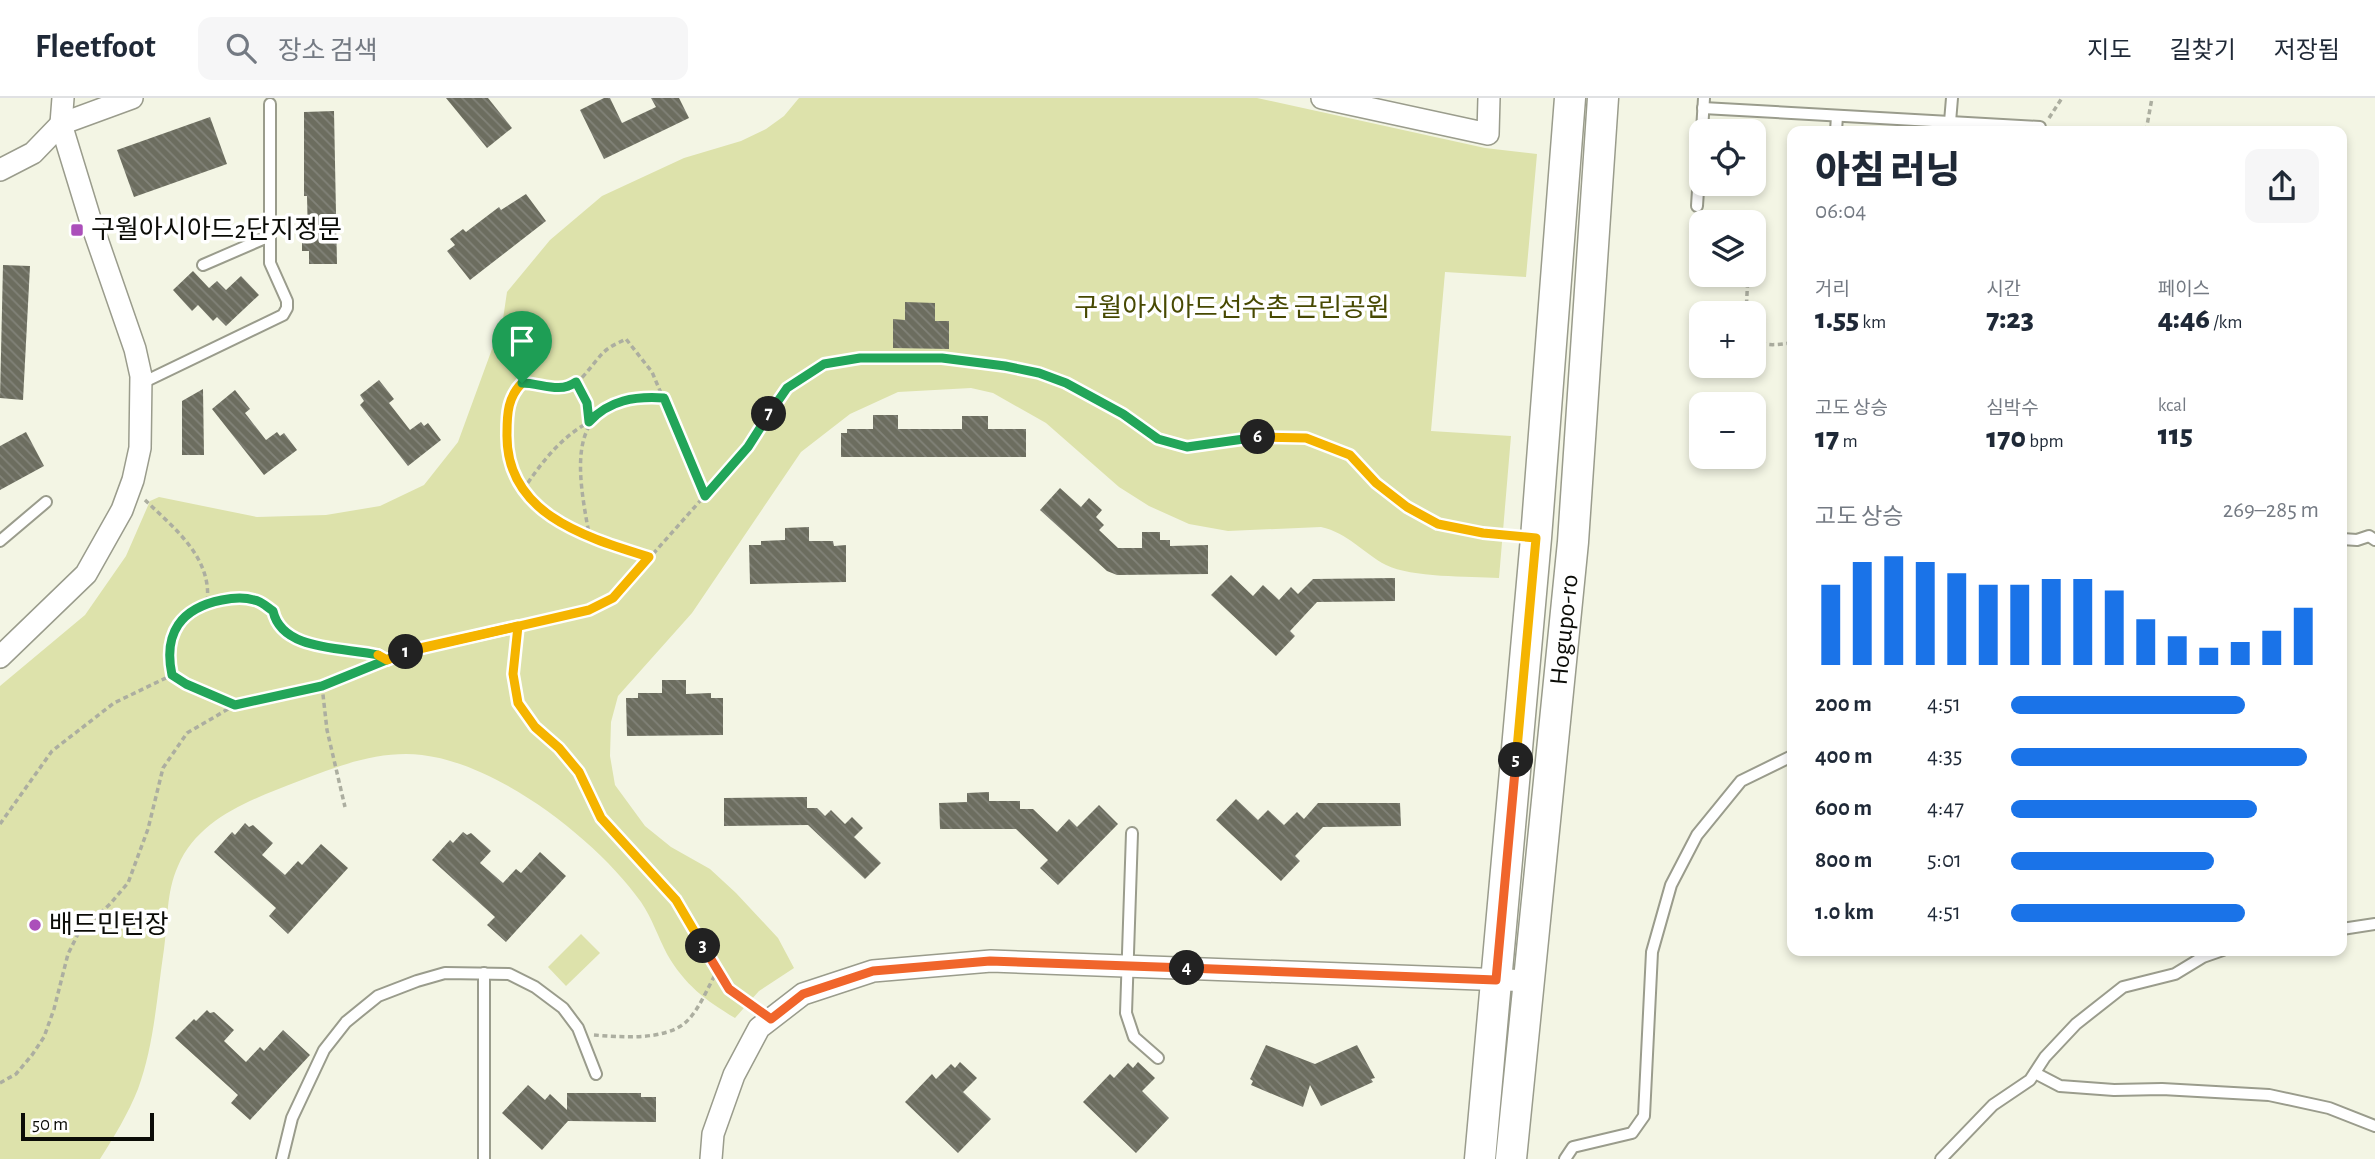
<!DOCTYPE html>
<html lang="ko">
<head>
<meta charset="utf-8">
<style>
  :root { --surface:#fff; --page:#f6f6f7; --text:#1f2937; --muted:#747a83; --line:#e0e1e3; --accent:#1a73e8 }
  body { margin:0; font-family:"Alegreya Sans","Noto Sans KR",sans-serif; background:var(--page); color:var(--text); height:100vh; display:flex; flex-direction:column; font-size:26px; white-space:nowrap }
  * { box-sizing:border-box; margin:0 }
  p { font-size:23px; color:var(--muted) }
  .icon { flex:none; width:38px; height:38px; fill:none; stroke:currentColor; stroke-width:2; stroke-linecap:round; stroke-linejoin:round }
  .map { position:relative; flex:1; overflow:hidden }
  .side { position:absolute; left:1787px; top:28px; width:560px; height:830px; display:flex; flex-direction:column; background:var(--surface); border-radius:14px; box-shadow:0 4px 10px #0003 }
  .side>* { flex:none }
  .controls { position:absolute; left:1689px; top:21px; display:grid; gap:14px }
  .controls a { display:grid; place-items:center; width:77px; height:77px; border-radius:14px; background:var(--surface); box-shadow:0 4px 10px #0003; font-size:35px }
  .scale { position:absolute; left:21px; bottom:18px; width:133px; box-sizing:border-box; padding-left:7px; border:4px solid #0b0c07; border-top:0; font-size:19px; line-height:24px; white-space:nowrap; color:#0b0c07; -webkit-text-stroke:5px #fff; paint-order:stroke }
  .pin { position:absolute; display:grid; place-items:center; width:60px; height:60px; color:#fff; margin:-72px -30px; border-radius:50% 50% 50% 0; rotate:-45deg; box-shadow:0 0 7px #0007 }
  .pin .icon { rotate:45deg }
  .km { position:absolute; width:35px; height:35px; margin:-18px; border-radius:50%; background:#222; color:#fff; font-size:19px; line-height:35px; text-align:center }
  .round { display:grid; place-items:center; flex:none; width:74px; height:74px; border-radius:14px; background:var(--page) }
  .headline { display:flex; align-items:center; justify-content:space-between; height:119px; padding:0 28px }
  h1 { font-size:38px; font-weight:800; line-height:52px }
  .metrics { display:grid; grid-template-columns:repeat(3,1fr); gap:10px; height:119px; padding:7px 28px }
  .metrics div { display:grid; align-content:center }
  .metrics b { font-size:30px; font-weight:800 }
  .metrics small { font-size:19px; font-weight:400 }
  .metrics p { font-size:19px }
  .chart { height:196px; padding:14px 28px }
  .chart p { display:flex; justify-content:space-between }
  .chart svg { width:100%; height:126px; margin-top:7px; stroke:var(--accent); stroke-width:6 }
  ul { padding:0 28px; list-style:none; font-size:23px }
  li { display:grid; grid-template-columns:112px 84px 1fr; align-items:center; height:52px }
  li i { height:18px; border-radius:9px; background:var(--accent) }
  header { display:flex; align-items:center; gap:42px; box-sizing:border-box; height:98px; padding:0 35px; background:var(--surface); border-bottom:2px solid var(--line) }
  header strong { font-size:33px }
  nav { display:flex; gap:38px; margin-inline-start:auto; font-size:24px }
  .search { width:490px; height:63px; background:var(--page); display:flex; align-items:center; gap:18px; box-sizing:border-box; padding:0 24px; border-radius:14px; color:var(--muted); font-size:26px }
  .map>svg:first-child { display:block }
  .park { fill:#dde2ab }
  .building { fill:url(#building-back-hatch) }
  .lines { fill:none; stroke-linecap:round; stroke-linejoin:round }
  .service-casing { stroke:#9a9c8c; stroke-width:14 }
  .minor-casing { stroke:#9a9c8c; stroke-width:24 }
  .secondary-casing { stroke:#9a9c8c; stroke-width:33 }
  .path { stroke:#acaea0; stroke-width:3.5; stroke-dasharray:5 3.5; stroke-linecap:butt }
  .service { stroke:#fff; stroke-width:10 }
  .minor { stroke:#fff; stroke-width:21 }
  .secondary { stroke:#fff; stroke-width:30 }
  .split-1-casing { stroke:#fff; stroke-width:14 }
  .split-2-casing { stroke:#fff; stroke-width:14 }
  .split-3-casing { stroke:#fff; stroke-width:14 }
  .split-4-casing { stroke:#fff; stroke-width:14 }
  .split-5-casing { stroke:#fff; stroke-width:14 }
  .split-6-casing { stroke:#fff; stroke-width:14 }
  .split-7-casing { stroke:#fff; stroke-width:14 }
  .split-8-casing { stroke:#fff; stroke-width:14 }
  .split-1 { stroke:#f5b400; stroke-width:9 }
  .split-2 { stroke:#22a559; stroke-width:9 }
  .split-3 { stroke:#f5b400; stroke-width:9 }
  .split-4 { stroke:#f0652b; stroke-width:9 }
  .split-5 { stroke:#f0652b; stroke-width:9 }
  .split-6 { stroke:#f5b400; stroke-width:9 }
  .split-7 { stroke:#22a559; stroke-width:9 }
  .split-8 { stroke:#22a559; stroke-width:9 }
  .poi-dot { fill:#ab4fba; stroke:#fff; stroke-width:2.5 }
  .labels { text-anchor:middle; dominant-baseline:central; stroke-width:7; stroke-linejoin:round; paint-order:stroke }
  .poi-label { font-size:26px; fill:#0b0c07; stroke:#fff; text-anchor:start }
  .park-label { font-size:26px; fill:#474902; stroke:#fff }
  .street-label { font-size:26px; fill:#0b0c07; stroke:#fff }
</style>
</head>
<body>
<header>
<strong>Fleetfoot</strong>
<div class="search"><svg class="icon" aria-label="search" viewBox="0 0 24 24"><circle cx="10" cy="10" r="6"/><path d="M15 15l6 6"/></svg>장소 검색</div>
<nav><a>지도</a><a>길찾기</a><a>저장됨</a></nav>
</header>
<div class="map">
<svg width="2375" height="1061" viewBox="0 0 2375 1061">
  <defs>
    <pattern id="building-back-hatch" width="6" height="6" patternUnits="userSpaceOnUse" patternTransform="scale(1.75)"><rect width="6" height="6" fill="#6c6d5f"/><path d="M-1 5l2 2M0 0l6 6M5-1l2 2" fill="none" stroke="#828379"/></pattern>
  </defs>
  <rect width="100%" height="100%" fill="#f3f5e4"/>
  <g class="park">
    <path d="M799,0h458l228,50 52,6 -11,123 -81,-5 -14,159 80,5 -12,142c-31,-2 -87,0 -113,-13 -23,-12 -38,-32 -65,-38l-93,4 -39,-7 -40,-18 -30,-19 -73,-64 -53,-30 -22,-5 -73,4 -48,22 -49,38 -109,161 -74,83 -7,26 -1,34 5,29 30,41 26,21 39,22 26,24 42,45 16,30 -35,23 -24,27c-30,-18 -50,-33 -68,-64 -9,-17 -15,-36 -26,-52 -44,-62 -142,-138 -219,-147 -42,-5 -85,11 -123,26 -46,18 -100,36 -121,85 -12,26 -10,56 -14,83 -7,46 -10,97 -26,140 -10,25 -24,48 -38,70h-100v-473l85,-71 41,-59 24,-55 9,-4 98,20 69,-2 54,-9 44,-21 34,-43 45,-123 4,-27 43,-52 52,-44 82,-38 57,-17 25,-12 18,-13z"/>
    <polygon points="581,836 600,855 566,888 548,869"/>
  </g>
  <g class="building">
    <polygon points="446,0 488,0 512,30 487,50"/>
    <polygon points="604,0 610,0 622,25 656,9 651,0 679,0 689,20 604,61 580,12"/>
    <polygon points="334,13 337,166 309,166 309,153 302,153 302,139 308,139 307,98 304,98 304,14"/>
    <polygon points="210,19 227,66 134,99 117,52"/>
    <polygon points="526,96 546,123 470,182 447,153 455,147 450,141 463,131 466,134 499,109 501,112"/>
    <polygon points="3,167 30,168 23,302 0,300"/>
    <polygon points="193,173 209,190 217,183 226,192 241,178 259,197 226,228 217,219 213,223 198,207 192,213 173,192"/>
    <polygon points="905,204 935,205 935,223 949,223 949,251 893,250 893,221 905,222"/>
    <polygon points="379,282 394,301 389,305 410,332 421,324 424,328 428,325 441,342 408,368 360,307 364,303 360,297"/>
    <polygon points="203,291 204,357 182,357 182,303"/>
    <polygon points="235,292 250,311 245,315 266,342 277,334 280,338 284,335 297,352 264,377 212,311"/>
    <polygon points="873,317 898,317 898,331 962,331 962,318 988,318 988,331 1026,331 1026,359 841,359 841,335 847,335 847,331 873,331"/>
    <polygon points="26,334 44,368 0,392 0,348"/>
    <polygon points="1060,390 1081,409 1089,400 1102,412 1096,419 1104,427 1099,432 1118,450 1142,450 1142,434 1160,434 1160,442 1170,442 1170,448 1208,447 1208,476 1117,477 1107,473 1040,412"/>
    <polygon points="809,429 809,443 833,443 834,448 846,447 846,484 750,486 749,447 761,447 761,443 785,442 785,430"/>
    <polygon points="1231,477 1253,498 1263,487 1279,502 1291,489 1298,496 1313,481 1395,480 1395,503 1317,504 1290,533 1295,538 1276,558 1211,497"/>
    <polygon points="662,582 686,582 686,596 711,595 711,600 723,600 723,637 627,638 626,600 638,600 638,595 662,595"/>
    <polygon points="989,694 989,703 1020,703 1020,711 1033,711 1057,734 1069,721 1077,729 1099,707 1118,726 1058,787 1040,770 1048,762 1016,731 940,731 939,705 967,704 967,695"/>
    <polygon points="807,699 807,710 817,710 825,718 831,712 845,726 852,719 863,730 854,739 881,765 865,781 808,727 724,728 724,700"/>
    <polygon points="1236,701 1258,722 1268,712 1284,727 1297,714 1304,721 1318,705 1400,705 1401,728 1323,729 1295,758 1300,763 1281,783 1216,722"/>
    <polygon points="245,725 249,729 253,727 273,745 262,757 285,777 298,763 302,767 321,746 348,770 288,836 269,818 276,810 214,754 232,734 235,737"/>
    <polygon points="463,734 467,737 471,735 491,753 480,765 503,785 516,771 521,775 540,754 566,778 506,844 487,827 495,819 432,762 450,742 453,745"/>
    <polygon points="207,912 210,915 214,914 234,932 224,943 246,964 260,949 264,953 283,932 310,957 250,1022 231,1005 238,997 175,940 194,921 196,923"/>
    <polygon points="1266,947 1315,966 1357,947 1375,980 1371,981 1373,984 1321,1008 1310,987 1303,1009 1251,987 1253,983 1250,981"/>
    <polygon points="960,964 977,980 963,994 991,1021 958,1055 905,1004 932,976 936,981 951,966 955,970"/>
    <polygon points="1138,964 1155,980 1142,993 1169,1020 1136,1055 1083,1004 1110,976 1114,980 1128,965 1133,970"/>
    <polygon points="528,987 545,1002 550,996 567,1012 567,995 641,995 641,999 656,999 656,1024 568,1023 542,1052 502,1015"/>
  </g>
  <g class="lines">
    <defs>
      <g id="service">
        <polyline points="1703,10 2040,29"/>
        <polyline points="1950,24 1952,0"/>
        <polyline points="1702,33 1704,0"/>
        <polyline points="1836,33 1837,18"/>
        <polyline points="1697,108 1701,44"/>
        <polyline points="203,167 270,138"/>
        <polyline points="142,285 283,217 287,210 287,203 270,165 270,6"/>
        <polyline points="2342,441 2357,442 2369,438 2375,442"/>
        <polyline points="0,443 46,404"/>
        <polyline points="1132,735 1126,915 1134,939 1158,960"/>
        <polyline points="2342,831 2375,826"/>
        <polyline points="2035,975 2060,988 2114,992 2162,991 2269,997 2329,1010 2375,1028"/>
        <polyline points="282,1061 292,1020 324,952 346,924 378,898 417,883 445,875 509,876 535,889 563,910 578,930 596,976"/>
        <polyline points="484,1061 484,875"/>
        <polyline points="1565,1061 1573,1049 1632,1035 1644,1018 1652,854 1671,787 1697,737 1741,683 1792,658"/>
        <polyline points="1941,1061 1993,1007 2030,982 2045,959 2076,926 2123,889 2175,876 2203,859 2223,852"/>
      </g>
      <g id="minor">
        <polyline points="1322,0 1488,36 1489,0"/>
        <polyline points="0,72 33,55 61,26 132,0"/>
        <polyline points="0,559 86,476 122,412 133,382 140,350 141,278 135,251 91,124 61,26 63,0"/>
        <polyline points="711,1061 713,1036 734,977 759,930 803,896 873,873 991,863 1531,883"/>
      </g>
      <g id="secondary">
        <polyline points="1480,1061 1536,440 1570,0"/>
        <path id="s1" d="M1511,1061l62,-617 30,-444"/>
      </g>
    </defs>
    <use href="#service" class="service-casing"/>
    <use href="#minor" class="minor-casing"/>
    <use href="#secondary" class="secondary-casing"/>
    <g class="path">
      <polyline points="2049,20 2062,0"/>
      <polyline points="2146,33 2152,0"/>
      <polyline points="1707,116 1720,124"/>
      <polyline points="1746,215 1748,177"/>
      <path d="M1754,240c10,10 25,6 38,5"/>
      <path d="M523,392c18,-27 37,-52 66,-68l-2,-19 -12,-21"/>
      <path d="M145,402c29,28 68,58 62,103 -6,3 -15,5 -20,10 -17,16 -20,40 -15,62l14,9 49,21"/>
      <path d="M590,441c-14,-74 -27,-146 74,-141"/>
      <path d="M649,459c-64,-20 -144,-43 -142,-124 0,-20 1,-36 15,-50 14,0 30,8 44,5 15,-4 26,-24 36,-34 6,-7 16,-11 24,-15l26,33 53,124"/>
      <path d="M207,505c28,-5 41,-9 66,8 6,29 45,37 72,40 16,2 28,0 42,9"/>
      <polyline points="518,529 513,576 518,605 535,629 559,650 579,674 601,720 676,802 729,891 755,909"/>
      <polyline points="322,588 327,632 345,709"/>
      <polyline points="0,726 52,653 114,605 172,577"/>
      <path d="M594,937c26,2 71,6 92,-13 14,-13 22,-36 32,-52"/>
      <polyline points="0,985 16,976 32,957 44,939 54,911 68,856 78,836 110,806 128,785 148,731 163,670 187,635 235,607 322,588 411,552 589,512 613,501 748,349 787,290 824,266 860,260 942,260 1005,268 1039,275 1066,285 1123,316 1158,341 1187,349 1247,339 1306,340 1350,357 1376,385 1407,409 1438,426 1514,438"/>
    </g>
    <use href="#service" class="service"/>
    <use href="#minor" class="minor"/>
    <use href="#secondary" class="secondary"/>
  </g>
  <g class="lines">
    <defs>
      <path id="split-1" d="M406,554l183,-42 24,-12 36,-41c-64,-20 -144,-43 -142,-124 0,-20 1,-36 15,-50"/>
      <path id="split-2" d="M378,557c-33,-8 -96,-3 -105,-44 -6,-4 -12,-10 -19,-11 -10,-3 -22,-2 -32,0 -41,8 -59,33 -50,75l14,9 49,21 87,-19 84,-34"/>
      <polyline id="split-3" points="378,557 387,562 411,552 518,528 513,576 518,605 535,629 559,650 579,674 601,720 676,802 703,848"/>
      <polyline id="split-4" points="703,848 729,891 771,921 803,896 873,873 990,863 1187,870"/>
      <polyline id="split-5" points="1187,870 1496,882 1516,662"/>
      <polyline id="split-6" points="1258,339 1306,340 1350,357 1376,385 1407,409 1438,426 1483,435 1536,440 1516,662"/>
      <polyline id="split-7" points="769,316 787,290 824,266 860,260 942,260 1005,268 1039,275 1066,285 1123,316 1158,341 1187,349 1258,339"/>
      <path id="split-8" d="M522,285c19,0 37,11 54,-1l11,21 2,19c20,-22 46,-26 75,-24l41,98 43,-49 21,-33"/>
    </defs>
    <use href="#split-1" class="split-1-casing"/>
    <use href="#split-2" class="split-2-casing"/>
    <use href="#split-3" class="split-3-casing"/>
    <use href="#split-4" class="split-4-casing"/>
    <use href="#split-5" class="split-5-casing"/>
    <use href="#split-6" class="split-6-casing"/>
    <use href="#split-7" class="split-7-casing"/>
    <use href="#split-8" class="split-8-casing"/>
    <use href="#split-1" class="split-1"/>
    <use href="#split-2" class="split-2"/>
    <use href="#split-3" class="split-3"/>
    <use href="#split-4" class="split-4"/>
    <use href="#split-5" class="split-5"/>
    <use href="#split-6" class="split-6"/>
    <use href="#split-7" class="split-7"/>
    <use href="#split-8" class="split-8"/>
  </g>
  <g class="poi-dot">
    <rect x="70" y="125" width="14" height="14" rx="3.5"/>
    <circle cx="35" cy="827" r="7"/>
  </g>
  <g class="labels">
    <g class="poi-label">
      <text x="91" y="132">구월아시아드2단지정문</text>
      <text x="49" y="827">배드민턴장</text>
    </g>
    <g class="park-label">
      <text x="1232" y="210">구월아시아드선수촌 근린공원</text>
    </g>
    <g class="street-label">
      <text stroke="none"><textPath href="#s1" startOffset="532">Hogupo-ro</textPath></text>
    </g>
  </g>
</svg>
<div class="controls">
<a><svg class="icon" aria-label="locate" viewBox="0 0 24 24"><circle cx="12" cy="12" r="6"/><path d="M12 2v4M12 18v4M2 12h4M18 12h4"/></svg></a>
<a><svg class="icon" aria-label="layers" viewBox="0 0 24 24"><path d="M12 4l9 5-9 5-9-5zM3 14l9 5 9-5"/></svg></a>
<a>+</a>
<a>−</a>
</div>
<div class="scale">50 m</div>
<div class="pin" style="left:522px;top:285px;background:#1e9e55"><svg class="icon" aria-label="arrive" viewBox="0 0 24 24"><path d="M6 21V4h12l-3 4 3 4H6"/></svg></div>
<b class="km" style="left:406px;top:554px">1</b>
<b class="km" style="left:703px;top:848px">3</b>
<b class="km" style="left:1187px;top:870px">4</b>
<b class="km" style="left:1516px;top:662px">5</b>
<b class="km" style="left:1258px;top:339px">6</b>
<b class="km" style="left:769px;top:316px">7</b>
<section class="side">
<div class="headline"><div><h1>아침 러닝</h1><p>06:04</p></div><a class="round"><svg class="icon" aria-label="share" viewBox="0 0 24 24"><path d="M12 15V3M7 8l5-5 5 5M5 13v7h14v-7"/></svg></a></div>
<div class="metrics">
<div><p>거리</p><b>1.55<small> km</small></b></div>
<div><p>시간</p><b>7:23</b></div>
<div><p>페이스</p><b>4:46<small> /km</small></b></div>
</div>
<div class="metrics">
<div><p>고도 상승</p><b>17<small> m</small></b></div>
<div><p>심박수</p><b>170<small> bpm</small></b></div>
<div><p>kcal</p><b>115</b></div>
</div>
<div class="chart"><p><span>고도 상승</span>269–285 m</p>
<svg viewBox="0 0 160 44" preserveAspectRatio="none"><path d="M5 44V16M15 44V8M25 44V6M35 44V8M45 44V12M55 44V16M65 44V16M75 44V14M85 44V14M95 44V18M105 44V28M115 44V34M125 44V38M135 44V36M145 44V32M155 44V24"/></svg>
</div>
<ul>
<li><b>200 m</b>4:51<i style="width:76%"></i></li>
<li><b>400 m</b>4:35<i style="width:96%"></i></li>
<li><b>600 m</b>4:47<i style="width:80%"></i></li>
<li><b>800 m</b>5:01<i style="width:66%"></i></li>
<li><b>1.0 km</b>4:51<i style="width:76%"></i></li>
</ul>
</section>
</div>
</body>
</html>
